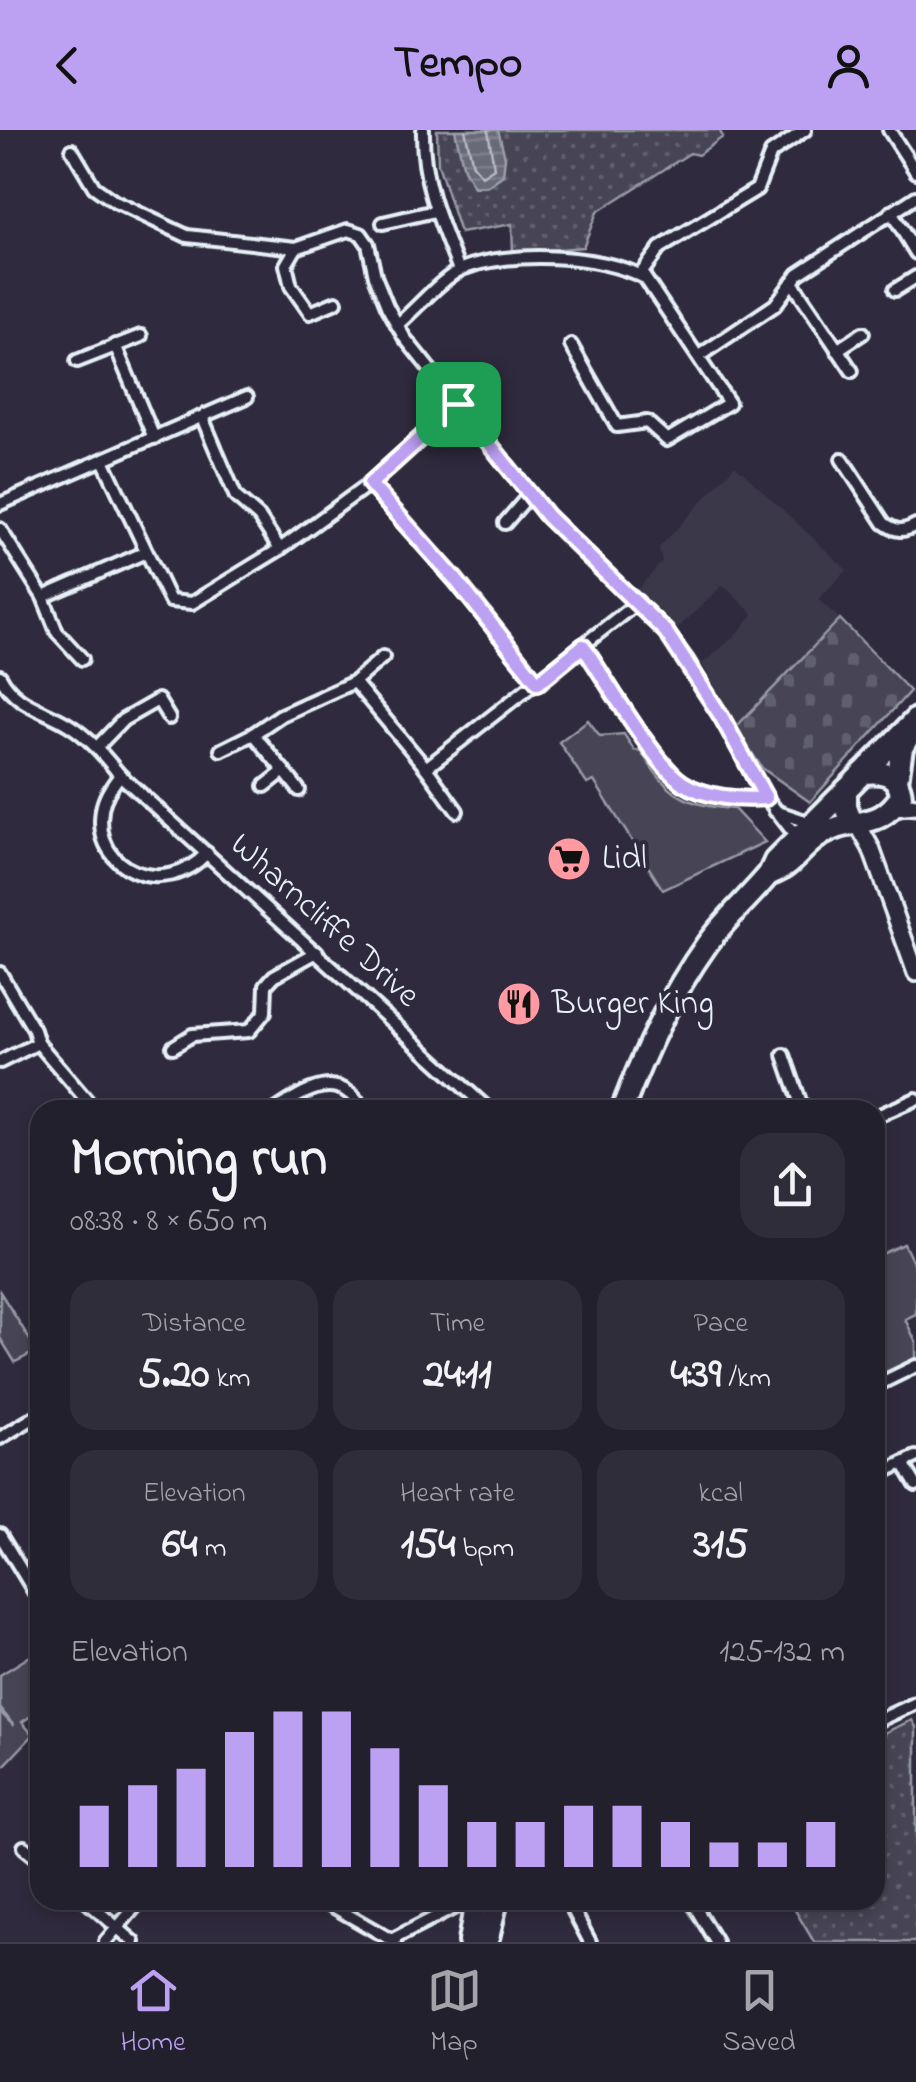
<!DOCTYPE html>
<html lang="en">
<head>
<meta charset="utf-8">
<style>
  :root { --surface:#23202e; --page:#2f2d3a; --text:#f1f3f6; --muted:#a3a3aa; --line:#403e4a; --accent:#bca0f2 }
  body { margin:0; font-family:"Indie Flower",sans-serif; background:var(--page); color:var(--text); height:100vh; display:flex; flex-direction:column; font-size:38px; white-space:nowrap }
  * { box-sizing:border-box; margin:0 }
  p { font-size:32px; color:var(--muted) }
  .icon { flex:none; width:55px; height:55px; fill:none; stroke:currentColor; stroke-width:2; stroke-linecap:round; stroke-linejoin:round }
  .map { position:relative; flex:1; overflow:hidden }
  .details { position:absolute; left:30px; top:970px; width:855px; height:810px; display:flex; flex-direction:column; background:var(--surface); border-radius:30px; box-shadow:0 5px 15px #0003,0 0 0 2px var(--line) }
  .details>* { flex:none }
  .pin { position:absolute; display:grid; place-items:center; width:85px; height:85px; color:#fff; margin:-42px; border-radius:20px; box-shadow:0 5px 15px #0006 }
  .round { display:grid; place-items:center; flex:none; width:105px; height:105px; border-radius:30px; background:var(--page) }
  .summary { display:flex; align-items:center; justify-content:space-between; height:170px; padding:0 40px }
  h1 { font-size:55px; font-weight:700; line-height:75px }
  .figures { display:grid; grid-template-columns:repeat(3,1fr); gap:15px; height:170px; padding:10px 40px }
  .figures div { display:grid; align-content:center; border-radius:25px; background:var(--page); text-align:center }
  .figures b { font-size:42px; font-weight:700 }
  .figures small { font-size:28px; font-weight:400 }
  .figures p { font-size:28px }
  .chart { height:280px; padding:20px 40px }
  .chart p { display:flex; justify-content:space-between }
  .chart svg { width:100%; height:180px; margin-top:10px; stroke:var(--accent); stroke-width:6 }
  header { display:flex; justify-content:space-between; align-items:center; height:130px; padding:0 40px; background:var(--accent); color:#111; font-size:45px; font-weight:700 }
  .tabs { display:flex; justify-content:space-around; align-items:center; height:140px; border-top:2px solid var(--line); background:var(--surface); font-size:28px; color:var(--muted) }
  .tabs a { display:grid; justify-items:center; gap:5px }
  .tabs .on { color:var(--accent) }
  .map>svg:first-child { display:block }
  .built { fill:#3b3749 }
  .green { fill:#464455; stroke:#979aa6; stroke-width:2.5 }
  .cemetery { fill:url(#cemetery-stones); stroke:#979aa6; stroke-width:2.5 }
  .park { fill:url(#park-dots); stroke:#979aa6; stroke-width:2.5 }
  .water { fill:url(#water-rules); stroke:#9c9fab; stroke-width:2.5 }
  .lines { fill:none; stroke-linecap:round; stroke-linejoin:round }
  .shore { stroke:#b5bbc5; stroke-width:2.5 }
  .street-casing { stroke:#e8f1f8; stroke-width:18 }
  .secondary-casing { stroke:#e8f1f8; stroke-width:22 }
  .primary-casing { stroke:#e8f1f8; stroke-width:22 }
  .highway-casing { stroke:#e8f1f8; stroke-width:28 }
  .street { stroke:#2f2a3d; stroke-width:10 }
  .secondary { stroke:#2f2a3d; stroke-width:15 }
  .primary { stroke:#2f2a3d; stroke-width:15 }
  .highway { stroke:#2f2a3d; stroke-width:20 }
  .route-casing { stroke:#fff; stroke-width:20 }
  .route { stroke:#bca0f2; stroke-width:12 }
  .labels { text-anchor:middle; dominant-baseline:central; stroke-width:8; stroke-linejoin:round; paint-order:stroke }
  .poi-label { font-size:35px; fill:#e8f1f8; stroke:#2f2a3d; text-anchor:start }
  .street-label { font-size:35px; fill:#e8f1f8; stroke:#2f2a3d }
</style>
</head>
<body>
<header><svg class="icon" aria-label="back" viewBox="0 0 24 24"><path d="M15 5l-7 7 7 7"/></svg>Tempo<svg class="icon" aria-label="person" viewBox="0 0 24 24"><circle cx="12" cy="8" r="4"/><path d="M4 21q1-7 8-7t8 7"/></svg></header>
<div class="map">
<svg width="916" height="1812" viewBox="0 0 916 1812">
  <defs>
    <pattern id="cemetery-stones" width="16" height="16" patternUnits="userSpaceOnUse" patternTransform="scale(2.5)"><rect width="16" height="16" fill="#464455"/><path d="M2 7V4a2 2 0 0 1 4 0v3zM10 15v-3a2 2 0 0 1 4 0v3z" fill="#615f6e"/></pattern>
    <pattern id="park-dots" width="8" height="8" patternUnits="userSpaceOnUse" patternTransform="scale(2.5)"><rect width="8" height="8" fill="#464455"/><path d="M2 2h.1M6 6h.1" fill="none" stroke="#615f6e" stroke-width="1.8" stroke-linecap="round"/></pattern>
    <pattern id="water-rules" width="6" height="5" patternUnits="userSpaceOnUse" patternTransform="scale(2.5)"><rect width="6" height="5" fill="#696978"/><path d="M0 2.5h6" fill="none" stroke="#7e7f8c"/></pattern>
  </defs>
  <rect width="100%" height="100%" fill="#2f2a3d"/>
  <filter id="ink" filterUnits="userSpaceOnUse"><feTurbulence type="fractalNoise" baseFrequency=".01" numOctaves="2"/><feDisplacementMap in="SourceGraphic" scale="20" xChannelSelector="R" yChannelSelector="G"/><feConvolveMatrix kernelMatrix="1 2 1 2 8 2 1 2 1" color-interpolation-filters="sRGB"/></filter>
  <g filter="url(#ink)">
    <polygon class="built" points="735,335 847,440 818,469 840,489 735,598 702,534 737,504 753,484 723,455 675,501 636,461 662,432 659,418"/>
    <g class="green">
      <path d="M588,590l12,16 24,-2 10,16 7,1c25,42 43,55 93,58l31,33 -102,48 -69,-109 -7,3 -28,-42z"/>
      <polygon points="904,1114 916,1139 916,1184 905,1189 916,1212 916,1228 875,1247 875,1127"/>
      <polygon points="0,1162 37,1221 15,1232 0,1208"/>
      <polygon points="40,1520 40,1580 22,1592 33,1605 0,1640 0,1582 14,1596 0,1578 0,1545"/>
    </g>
    <polygon class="cemetery" points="840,489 910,561 810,672 762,638 735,598"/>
    <g class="park">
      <polygon points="437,0 719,0 723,7 698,25 690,23 597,82 583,117 513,123 512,94 460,103 438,34"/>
      <polygon points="912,1590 916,1597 916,1812 814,1812 789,1770 875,1770 875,1607"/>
    </g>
    <polygon class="water" points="455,0 498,0 505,27 503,45 488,56 474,57 464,39"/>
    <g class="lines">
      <polyline class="shore" points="465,0 473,35 482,46 494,38 488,0"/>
      <defs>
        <g id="street">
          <path d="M423,0c-1,53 17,92 36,140"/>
          <polyline points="889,0 916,42"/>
          <polyline points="72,20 94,57 115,72 187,106 296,118 348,100 361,104 368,114 375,146 387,176 404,207 547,386 666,501 687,530 735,610 758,657 799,710"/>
          <polyline points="891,82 916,123"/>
          <polyline points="383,93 435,81"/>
          <polyline points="296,118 286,135 291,156 310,183 336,172"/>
          <polyline points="640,145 660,118 757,59 771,23 805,0"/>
          <polyline points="792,152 852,241"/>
          <polyline points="895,160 916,147"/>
          <path d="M397,195c18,-15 45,-47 65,-56 47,-19 139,-15 183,9l84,125 -62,37 -20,-18 -30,4 -46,-81"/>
          <polyline points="115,215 154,308"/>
          <polyline points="837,220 863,203"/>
          <polyline points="699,226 775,175 798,144 916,67"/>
          <polyline points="77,231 141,206"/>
          <polyline points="202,287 236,367 259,387 280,419"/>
          <path d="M842,329l42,64c12,9 19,9 32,2"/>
          <polyline points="103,330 170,471 192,473 280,419 369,354 458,274"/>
          <polyline points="369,354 455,451 538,553"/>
          <polyline points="0,374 247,267"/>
          <polyline points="505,393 530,364"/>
          <polyline points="0,399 43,467 57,502 82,529"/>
          <polyline points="43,467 146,422"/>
          <path d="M583,515c22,33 71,118 100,138 23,15 57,17 83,15"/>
          <path d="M0,546c16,30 42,32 69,49 21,13 36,32 51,50l369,335"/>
          <polyline points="354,552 426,638 457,681"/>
          <polyline points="253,604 281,585 354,552 383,527"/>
          <polyline points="97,617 123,590 158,570 169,588"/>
          <polyline points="221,620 253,604 284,641"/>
          <polyline points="426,638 638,472"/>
          <path d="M120,645c-8,11 -16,21 -18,35 -10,60 61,90 105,43"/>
          <polyline points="265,656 284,641 299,660"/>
          <polyline points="775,681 811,693"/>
          <polyline points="0,843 34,900 38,913"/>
          <polyline points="173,917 192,905 249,901 265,882 266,855 274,846 317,822"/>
          <polyline points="784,925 803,980"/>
          <polyline points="0,932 38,913 95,980"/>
          <path d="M276,980c30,-20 63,-42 87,0"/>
          <polyline points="875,987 916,969"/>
          <polyline points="875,1256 916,1236"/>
          <polyline points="0,1308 40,1284"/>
          <polyline points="903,1333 916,1355"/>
          <polyline points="875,1346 916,1327"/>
          <polyline points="0,1405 40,1471"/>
          <polyline points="875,1592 916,1573"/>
          <polyline points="24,1717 40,1730"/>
          <polyline points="85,1770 134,1812"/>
          <polyline points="322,1770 395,1812"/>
          <polyline points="691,1770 716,1812"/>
          <polyline points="572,1778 590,1812"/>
          <polyline points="393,1809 469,1770"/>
          <polyline points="105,1812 141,1770"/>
        </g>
        <polyline id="secondary" points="858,695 871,718 916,843"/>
        <polyline id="primary" points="892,678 916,676"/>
        <g id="highway">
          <polyline points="863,643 916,589"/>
          <polyline points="897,651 902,618 913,599"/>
          <path d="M772,743c22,-8 30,-27 49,-38 31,-19 58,-3 80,-39 -2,-23 -19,-25 -38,-23l-17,17v17l6,16"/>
          <path d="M622,980c23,-60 48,-114 85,-166 18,-25 42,-46 62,-70l6,-13 71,-71"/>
          <polyline points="469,1812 476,1770"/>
          <polyline points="487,1812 497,1770"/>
        </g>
      </defs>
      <use href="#street" class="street-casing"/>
      <use href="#secondary" class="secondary-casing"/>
      <use href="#primary" class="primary-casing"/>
      <use href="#highway" class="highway-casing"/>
      <use href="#street" class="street"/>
      <use href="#secondary" class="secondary"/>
      <use href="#primary" class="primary"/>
      <use href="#highway" class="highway"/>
    </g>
  </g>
  <g class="lines" filter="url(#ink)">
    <defs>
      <path id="route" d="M458,274l89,112 119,116 55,84 45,82c-26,2 -60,0 -83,-15 -29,-19 -78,-105 -100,-137l-45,37 -82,-103 -86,-96z"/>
    </defs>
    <use href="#route" class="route-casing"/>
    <use href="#route" class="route"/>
  </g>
  <defs>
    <symbol id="supermarket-disc" viewBox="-11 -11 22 22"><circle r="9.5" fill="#ff9aa2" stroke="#2f2a3d"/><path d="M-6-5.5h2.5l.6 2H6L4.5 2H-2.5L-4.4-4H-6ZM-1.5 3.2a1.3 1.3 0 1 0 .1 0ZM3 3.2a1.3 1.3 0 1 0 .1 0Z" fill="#111"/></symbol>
    <symbol id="restaurant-disc" viewBox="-11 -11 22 22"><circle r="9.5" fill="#ff9aa2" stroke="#2f2a3d"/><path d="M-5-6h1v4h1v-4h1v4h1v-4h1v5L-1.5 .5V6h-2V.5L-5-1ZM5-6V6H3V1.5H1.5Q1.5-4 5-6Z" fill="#111"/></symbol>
  </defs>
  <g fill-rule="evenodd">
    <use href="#supermarket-disc" x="544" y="704" width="50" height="50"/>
    <use href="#restaurant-disc" x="494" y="849" width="50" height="50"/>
  </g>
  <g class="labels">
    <g class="poi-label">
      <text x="602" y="729">Lidl</text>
      <text x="552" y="874">Burger King</text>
    </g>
    <g class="street-label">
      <text transform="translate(324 791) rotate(42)">Wharncliffe Drive</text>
    </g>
  </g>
</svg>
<div class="pin" style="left:458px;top:274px;background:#1e9e55"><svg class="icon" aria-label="arrive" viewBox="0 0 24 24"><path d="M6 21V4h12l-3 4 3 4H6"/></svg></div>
<section class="details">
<div class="summary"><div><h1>Morning run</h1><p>08:38 · 8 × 650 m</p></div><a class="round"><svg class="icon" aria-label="share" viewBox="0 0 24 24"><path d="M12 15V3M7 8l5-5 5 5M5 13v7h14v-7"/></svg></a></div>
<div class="figures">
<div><p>Distance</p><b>5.20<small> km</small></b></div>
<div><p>Time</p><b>24:11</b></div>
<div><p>Pace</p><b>4:39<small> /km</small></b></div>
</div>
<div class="figures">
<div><p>Elevation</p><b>64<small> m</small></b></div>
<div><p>Heart rate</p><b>154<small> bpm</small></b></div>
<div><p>kcal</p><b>315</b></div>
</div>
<div class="chart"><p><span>Elevation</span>125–132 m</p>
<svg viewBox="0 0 160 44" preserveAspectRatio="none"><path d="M5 44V29M15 44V24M25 44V20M35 44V11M45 44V6M55 44V6M65 44V15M75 44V24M85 44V33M95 44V33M105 44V29M115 44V29M125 44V33M135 44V38M145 44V38M155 44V33"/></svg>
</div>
</section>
</div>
<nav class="tabs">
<a class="on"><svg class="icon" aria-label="home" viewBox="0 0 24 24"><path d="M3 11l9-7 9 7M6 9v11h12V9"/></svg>Home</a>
<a><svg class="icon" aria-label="map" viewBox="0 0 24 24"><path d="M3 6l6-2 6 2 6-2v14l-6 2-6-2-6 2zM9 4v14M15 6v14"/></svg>Map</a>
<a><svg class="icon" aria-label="saved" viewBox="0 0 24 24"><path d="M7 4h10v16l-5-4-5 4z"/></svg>Saved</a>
</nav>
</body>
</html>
